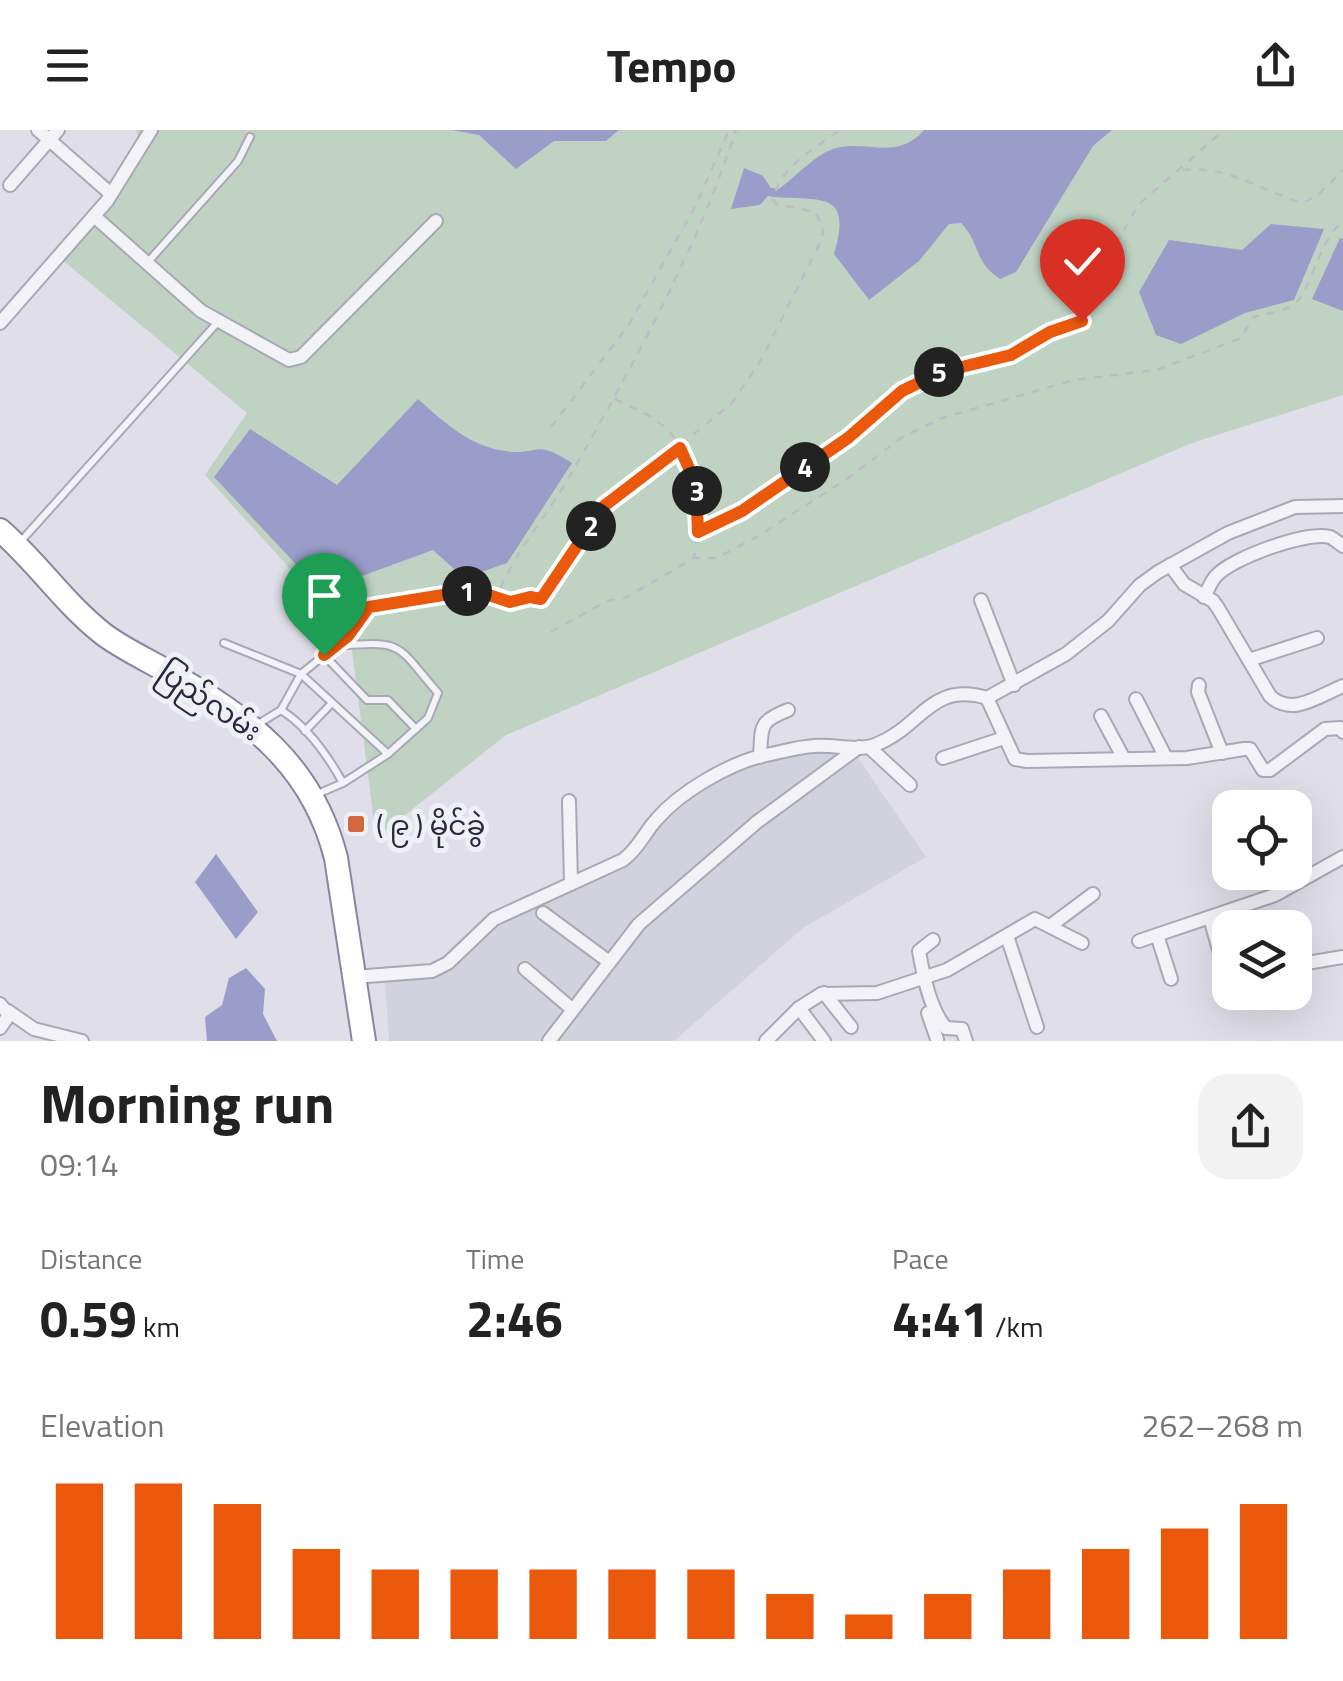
<!DOCTYPE html>
<html lang="en">
<head>
<meta charset="utf-8">
<style>
  :root { --surface:#fff; --page:#f2f2f2; --text:#222; --muted:#767676; --accent:#ea580c }
  body { margin:0; font-family:"Titillium Web","Noto Sans Myanmar",sans-serif; background:var(--page); color:var(--text); height:100vh; display:flex; flex-direction:column; font-size:38px; white-space:nowrap }
  * { box-sizing:border-box; margin:0 }
  p { font-size:32px; color:var(--muted) }
  .icon { flex:none; width:55px; height:55px; fill:none; stroke:currentColor; stroke-width:2; stroke-linecap:round; stroke-linejoin:round }
  .map { position:relative; height:911px; overflow:hidden }
  .drawer { display:flex; flex-direction:column; background:var(--surface); flex:1 }
  .drawer>* { flex:none }
  .controls { position:absolute; left:1212px; top:660px; display:grid; gap:20px }
  .controls a { display:grid; place-items:center; width:100px; height:100px; border-radius:20px; background:var(--surface); box-shadow:0 10px 40px #0002; font-size:50px }
  .pin { position:absolute; display:grid; place-items:center; width:85px; height:85px; color:#fff; margin:-102px -42px; border-radius:50% 50% 50% 0; rotate:-45deg; box-shadow:0 0 10px #0007 }
  .pin .icon { rotate:45deg }
  .km { position:absolute; width:50px; height:50px; margin:-25px; border-radius:50%; background:#222; color:#fff; font-size:28px; line-height:50px; text-align:center }
  .round { display:grid; place-items:center; flex:none; width:105px; height:105px; border-radius:30px; background:var(--page) }
  .overview { display:flex; align-items:center; justify-content:space-between; height:170px; padding:0 40px }
  h1 { font-size:55px; font-weight:700; line-height:75px }
  .stats { display:grid; grid-template-columns:repeat(3,1fr); gap:15px; height:170px; padding:10px 40px }
  .stats div { display:grid; align-content:center }
  .stats b { font-size:50px; font-weight:700 }
  .stats small { font-size:28px; font-weight:400 }
  .stats p { font-size:28px }
  .chart { height:280px; padding:20px 40px }
  .chart p { display:flex; justify-content:space-between }
  .chart svg { width:100%; height:180px; margin-top:10px; stroke:var(--accent); stroke-width:6 }
  header { display:flex; justify-content:space-between; align-items:center; height:130px; padding:0 40px; background:var(--surface); font-size:45px; font-weight:700 }
  .map>svg:first-child { display:block }
  .built { fill:#d2d1de }
  .green { fill:#c0d3c3 }
  .water { fill:#9a9dca }
  .lines { fill:none; stroke-linecap:round; stroke-linejoin:round }
  .lane-casing { stroke:#a9a8b6; stroke-width:10 }
  .street-casing { stroke:#a9a8b6; stroke-width:16 }
  .highway-casing { stroke:#8786a0; stroke-width:26 }
  .path { stroke:#bebdc7; stroke-width:2.5; stroke-dasharray:8 8; stroke-linecap:butt }
  .lane { stroke:#f3f2f7; stroke-width:6 }
  .street { stroke:#f3f2f7; stroke-width:12 }
  .highway { stroke:#fff; stroke-width:22 }
  .route-casing { stroke:#fff; stroke-width:20 }
  .route { stroke:#ea580c; stroke-width:12 }
  .poi-dot { fill:#d16842; stroke:#efeff6; stroke-width:4 }
  .labels { text-anchor:middle; dominant-baseline:central; stroke-width:10; stroke-linejoin:round; paint-order:stroke }
  .street-label { font-size:28px; fill:#292840; stroke:#efeff6 }
  .poi-label { font-size:28px; fill:#292840; stroke:#efeff6; text-anchor:start }
</style>
</head>
<body>
<header><svg class="icon" aria-label="menu" viewBox="0 0 24 24"><path d="M4 6h16M4 12h16M4 18h16"/></svg>Tempo<svg class="icon" aria-label="share" viewBox="0 0 24 24"><path d="M12 15V3M7 8l5-5 5 5M5 13v7h14v-7"/></svg></header>
<div class="map">
<svg width="1343" height="911" viewBox="0 0 1343 911">
  <rect width="100%" height="100%" fill="#e0dfe9"/>
  <polygon class="built" points="847,612 926,727 803,798 674,911 389,911 384,836 429,835 442,827 488,783 618,726 633,714 652,689 733,636"/>
  <polygon class="green" points="136,0 1343,0 1343,265 1192,313 506,605 376,708 350,505 205,345 247,283 61,129 142,17"/>
  <g class="water">
    <polygon points="451,0 619,0 606,11 554,11 516,39 479,5"/>
    <path d="M924,0h188l-19,16 -77,126 -16,7c-27,-18 -19,-35 -39,-56l-12,1 -30,37 -50,39 -35,-46c20,-68 -17,-51 -66,-58l-8,9 -29,4 13,-41 19,8 8,12 8,1c16,-12 38,-36 57,-41 33,-8 61,13 88,-18z"/>
    <polygon points="1271,94 1324,99 1294,170 1245,183 1181,214 1156,205 1139,162 1169,110 1242,120"/>
    <polygon points="1340,108 1343,109 1343,181 1312,169"/>
    <path d="M418,269c26,23 51,47 87,52 36,5 28,-13 67,12l-65,100 -43,15 -31,-28 -112,41 -107,-114 36,-48 87,56z"/>
    <polygon points="216,724 258,782 236,809 195,752"/>
    <polygon points="246,838 265,859 263,884 277,911 207,911 205,887 222,875 229,848"/>
  </g>
  <g class="lines">
    <defs>
      <g id="lane">
        <polyline points="147,133 238,31 250,7"/>
        <polyline points="22,410 217,193"/>
        <polyline points="224,513 301,544 348,506 369,477 474,460 486,462"/>
        <polyline points="324,525 367,570 388,570 416,599"/>
        <path d="M281,580l20,-36 87,80 40,-36 10,-25c-44,-51 -33,-52 -102,-47"/>
        <path d="M255,596l26,-16c27,17 47,46 62,73l-28,12"/>
        <polyline points="305,601 332,573"/>
        <polyline points="343,653 388,624"/>
      </g>
      <g id="street">
        <polyline points="38,0 111,64"/>
        <polyline points="10,55 58,0"/>
        <polyline points="94,86 201,181 289,230 301,227 436,91"/>
        <polyline points="0,193 107,71 151,0"/>
        <path d="M1170,435l14,19 29,17 5,7 52,88c22,21 48,0 73,-10"/>
        <path d="M1204,467c4,-7 7,-16 12,-21 16,-18 90,-45 114,-39 4,2 9,6 13,9"/>
        <polyline points="981,470 1014,555"/>
        <polyline points="1249,530 1317,508"/>
        <polyline points="1199,555 1198,562 1222,623"/>
        <polyline points="987,568 1015,629 1027,631 1187,628 1244,619 1250,619 1263,640 1270,640 1325,599 1340,598 1343,602"/>
        <polyline points="1136,569 1166,628"/>
        <polyline points="1101,586 1123,627"/>
        <polyline points="869,617 910,655"/>
        <path d="M760,627c2,-31 -2,-35 28,-47"/>
        <polyline points="943,628 1004,608"/>
        <polyline points="569,671 571,754"/>
        <polyline points="543,783 608,831"/>
        <polyline points="1210,788 1225,841 1230,844"/>
        <polyline points="1050,796 1093,764"/>
        <polyline points="1157,805 1171,849"/>
        <polyline points="1007,806 1037,897"/>
        <path d="M933,810l-14,11c4,24 11,59 27,77l16,1 4,12"/>
        <polyline points="1139,811 1275,765 1343,727"/>
        <polyline points="1295,835 1343,827"/>
        <polyline points="525,839 572,879"/>
        <path d="M354,847l78,-6 16,-8 46,-44 129,-59c16,-12 21,-27 34,-41 23,-27 70,-54 104,-63 17,-3 36,-9 53,-10 19,-2 42,6 61,-1 47,-18 55,-64 112,-47l79,-44 42,-33 32,-36 18,-13 70,-39 67,-26 48,-1"/>
        <polyline points="824,863 851,897"/>
        <polyline points="0,874 9,885 0,898"/>
        <polyline points="799,878 824,911"/>
        <polyline points="8,881 34,899 82,911"/>
        <polyline points="928,883 937,909"/>
        <polyline points="549,911 639,794 757,692 859,617"/>
        <polyline points="766,911 799,878 821,864 877,863 947,840 1035,789 1082,813"/>
      </g>
      <path id="highway" d="M0,400c37,32 63,72 102,103 19,15 44,26 66,39 80,46 144,91 168,186l28,183"/>
    </defs>
    <use href="#lane" class="lane-casing"/>
    <use href="#street" class="street-casing"/>
    <use href="#highway" class="highway-casing"/>
    <g class="path">
      <path d="M1183,40c45,-5 78,21 120,33l16,-9 24,-24"/>
      <path d="M615,269c16,8 35,15 48,27 38,32 39,87 31,132"/>
      <polyline points="551,297 628,196 696,75 729,0"/>
      <polyline points="698,402 742,381 848,308 902,261 941,242 1011,225 1050,202 1083,191 1108,129 1138,75 1224,0"/>
      <path d="M492,466l4,2c18,-45 51,-82 75,-124 62,-109 126,-224 165,-344"/>
      <path d="M496,468c16,4 29,-2 45,1l63,-93 127,-102 29,-42 62,-123 1,-13 -8,-14 -38,-8 -4,-4c7,-34 40,-50 67,-70"/>
      <path d="M551,502l56,-31 20,-4 67,-39h23l43,-23 88,-57 56,-42 38,-18 132,-38 83,-10 84,-32 12,-21c12,-3 30,-5 40,-12 19,-13 24,-63 50,-84"/>
    </g>
    <use href="#lane" class="lane"/>
    <use href="#street" class="street"/>
    <use href="#highway" class="highway"/>
  </g>
  <g class="lines">
    <defs>
      <polyline id="route" points="324,525 348,506 369,477 474,460 510,472 530,467 541,469 604,376 680,318 696,354 698,402 742,381 848,308 902,261 941,242 1011,225 1050,202 1082,191"/>
    </defs>
    <use href="#route" class="route-casing"/>
    <use href="#route" class="route"/>
  </g>
  <rect class="poi-dot" x="346" y="684" width="20" height="20" rx="5"/>
  <g class="labels">
    <g class="street-label">
      <text transform="translate(210 571) rotate(34)">ပြည်လမ်း</text>
    </g>
    <g class="poi-label">
      <text x="376" y="694">( ၉ ) မိုင်ခွဲ</text>
    </g>
  </g>
</svg>
<div class="controls">
<a><svg class="icon" aria-label="locate" viewBox="0 0 24 24"><circle cx="12" cy="12" r="6"/><path d="M12 2v4M12 18v4M2 12h4M18 12h4"/></svg></a>
<a><svg class="icon" aria-label="layers" viewBox="0 0 24 24"><path d="M12 4l9 5-9 5-9-5zM3 14l9 5 9-5"/></svg></a>
</div>
<div class="pin" style="left:324px;top:525px;background:#1e9e55"><svg class="icon" aria-label="arrive" viewBox="0 0 24 24"><path d="M6 21V4h12l-3 4 3 4H6"/></svg></div>
<div class="pin" style="left:1082px;top:191px;background:#d93025"><svg class="icon" aria-label="check" viewBox="0 0 24 24"><path d="M5 12l5 5 9-10"/></svg></div>
<b class="km" style="left:467px;top:461px">1</b>
<b class="km" style="left:591px;top:396px">2</b>
<b class="km" style="left:697px;top:361px">3</b>
<b class="km" style="left:805px;top:337px">4</b>
<b class="km" style="left:939px;top:242px">5</b>
</div>
<section class="drawer">
<div class="overview"><div><h1>Morning run</h1><p>09:14</p></div><a class="round"><svg class="icon" aria-label="share" viewBox="0 0 24 24"><path d="M12 15V3M7 8l5-5 5 5M5 13v7h14v-7"/></svg></a></div>
<div class="stats">
<div><p>Distance</p><b>0.59<small> km</small></b></div>
<div><p>Time</p><b>2:46</b></div>
<div><p>Pace</p><b>4:41<small> /km</small></b></div>
</div>
<div class="chart"><p><span>Elevation</span>262–268 m</p>
<svg viewBox="0 0 160 44" preserveAspectRatio="none"><path d="M5 44V6M15 44V6M25 44V11M35 44V22M45 44V27M55 44V27M65 44V27M75 44V27M85 44V27M95 44V33M105 44V38M115 44V33M125 44V27M135 44V22M145 44V17M155 44V11"/></svg>
</div>
</section>
</body>
</html>
